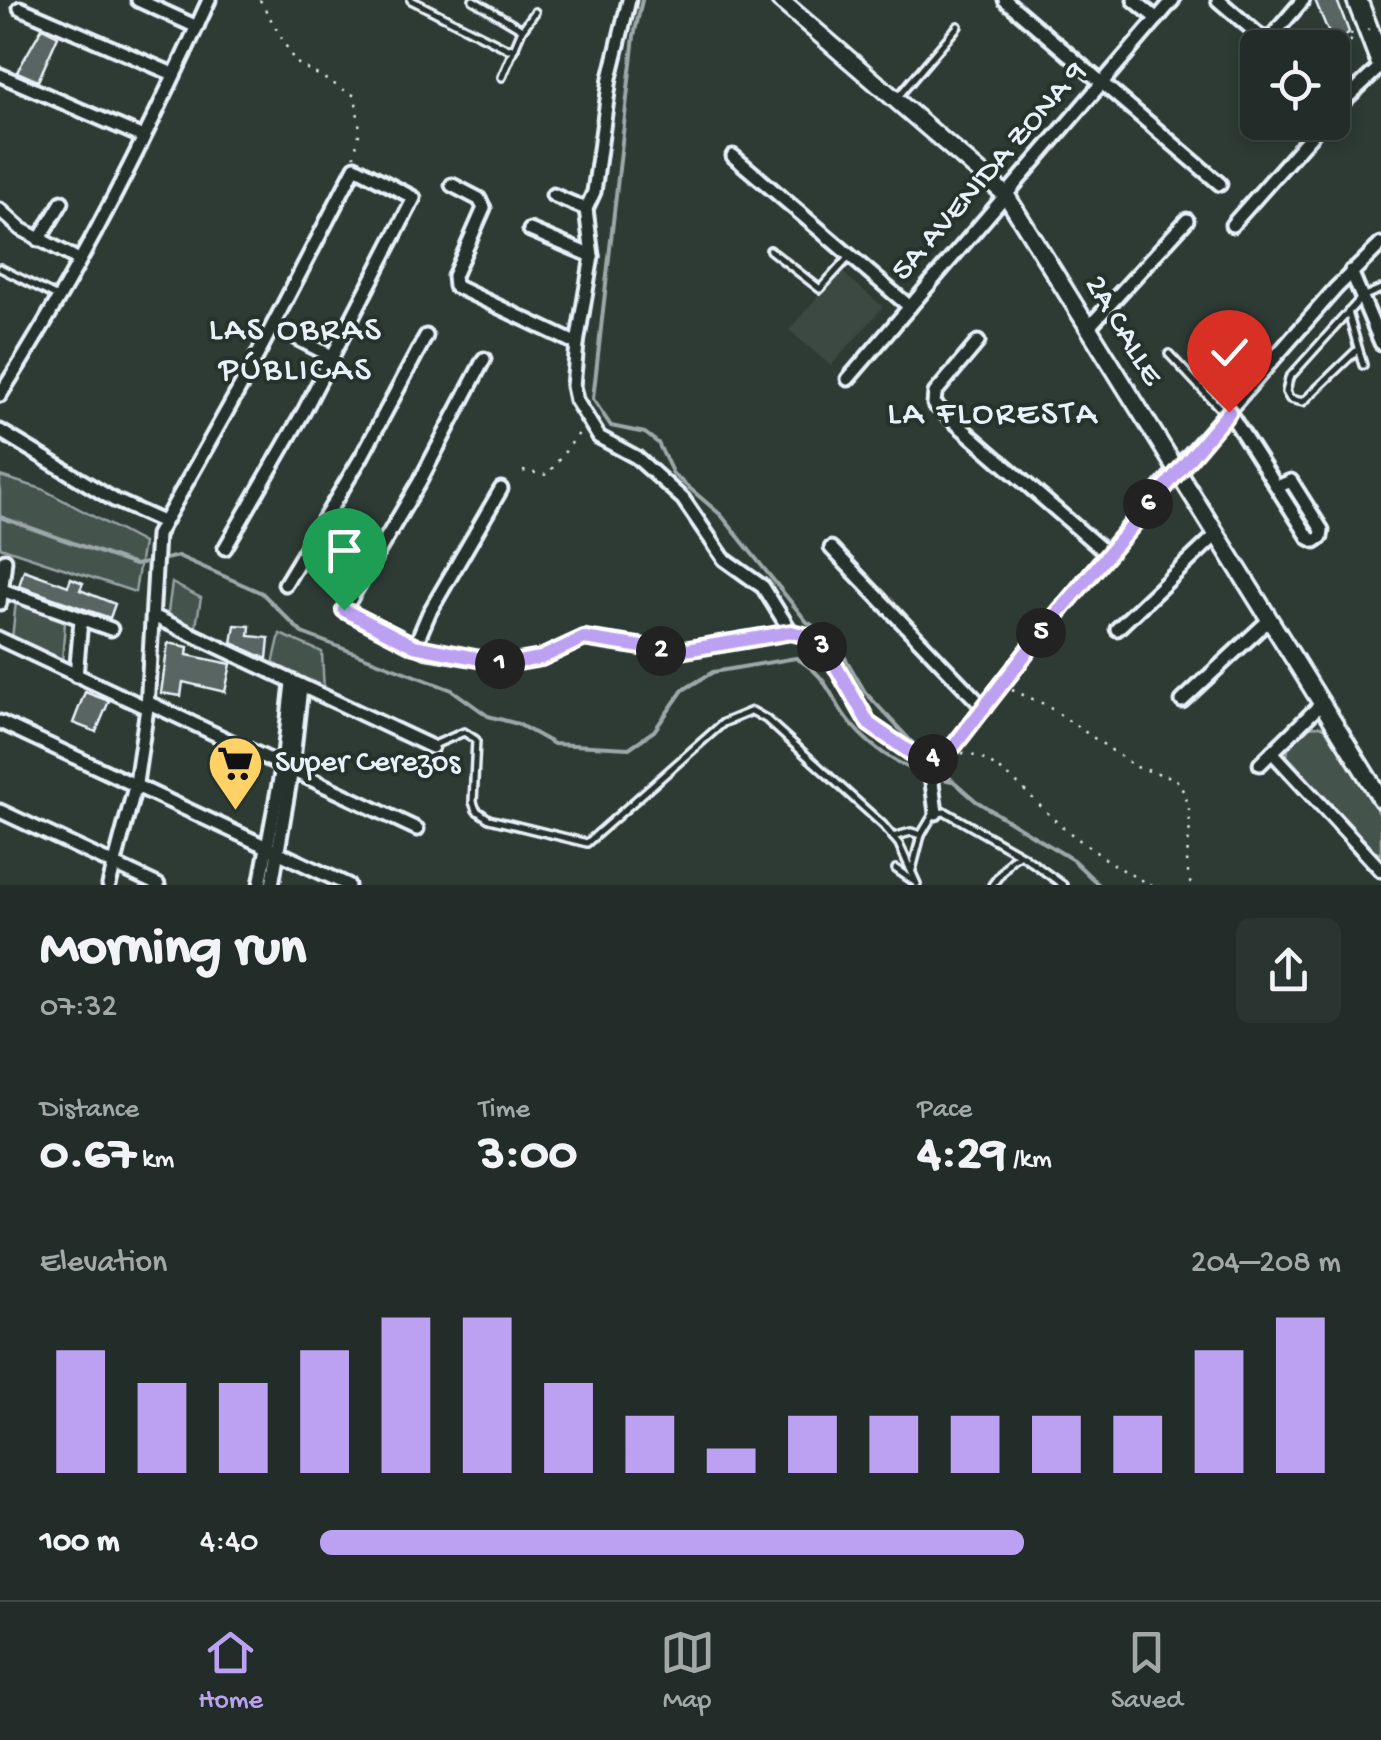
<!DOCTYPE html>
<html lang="en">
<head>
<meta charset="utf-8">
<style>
  :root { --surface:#222c28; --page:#2a3430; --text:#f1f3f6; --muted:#a2a7a8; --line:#3f4845; --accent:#bca0f2 }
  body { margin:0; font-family:"Gochi Hand",sans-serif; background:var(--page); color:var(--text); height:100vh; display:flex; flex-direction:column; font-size:38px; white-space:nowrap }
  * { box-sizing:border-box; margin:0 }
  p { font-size:32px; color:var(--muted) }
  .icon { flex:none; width:55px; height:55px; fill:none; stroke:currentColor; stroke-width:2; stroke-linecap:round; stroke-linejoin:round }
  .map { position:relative; height:885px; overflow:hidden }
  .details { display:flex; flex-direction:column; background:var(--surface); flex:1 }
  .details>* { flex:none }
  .tools { position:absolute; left:1240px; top:30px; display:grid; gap:20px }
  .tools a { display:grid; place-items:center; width:110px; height:110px; border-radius:15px; background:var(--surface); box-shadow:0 5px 15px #0003,0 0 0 2px var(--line); font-size:50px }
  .pin { position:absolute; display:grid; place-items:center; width:85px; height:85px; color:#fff; margin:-102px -42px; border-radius:50% 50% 50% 0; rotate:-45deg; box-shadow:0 0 10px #0007 }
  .pin .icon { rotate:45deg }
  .km { position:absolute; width:50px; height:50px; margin:-25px; border-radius:50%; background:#222; color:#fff; font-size:28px; line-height:50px; text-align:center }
  .round { display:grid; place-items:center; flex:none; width:105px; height:105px; border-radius:15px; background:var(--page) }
  .summary { display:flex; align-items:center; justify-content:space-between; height:170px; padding:0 40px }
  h1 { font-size:55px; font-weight:700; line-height:75px }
  .stats { display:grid; grid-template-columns:repeat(3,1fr); gap:15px; height:170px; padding:10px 40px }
  .stats div { display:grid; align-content:center }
  .stats b { font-size:50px; font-weight:700 }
  .stats small { font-size:28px; font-weight:400 }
  .stats p { font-size:28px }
  .chart { height:280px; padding:20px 40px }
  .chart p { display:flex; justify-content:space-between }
  .chart svg { width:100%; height:180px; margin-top:10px; stroke:var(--accent); stroke-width:6 }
  ul { padding:0 40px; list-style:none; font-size:32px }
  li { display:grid; grid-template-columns:160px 120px 1fr; align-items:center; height:75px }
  li i { height:25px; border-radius:12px; background:var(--accent) }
  .tab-bar { display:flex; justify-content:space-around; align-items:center; height:140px; border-top:2px solid var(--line); background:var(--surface); font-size:28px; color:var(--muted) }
  .tab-bar a { display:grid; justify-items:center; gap:5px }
  .tab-bar .current { color:var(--accent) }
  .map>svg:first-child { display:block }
  .built { fill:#3b4843 }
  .green { fill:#45524e; stroke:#96a2a3; stroke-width:2.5 }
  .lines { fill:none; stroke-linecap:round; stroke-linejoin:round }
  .stream { stroke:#9da8a9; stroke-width:4 }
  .building { fill:#596563; stroke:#e8f1f8; stroke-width:2.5 }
  .lane-casing { stroke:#e8f1f8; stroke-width:12 }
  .street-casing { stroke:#e8f1f8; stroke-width:19 }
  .secondary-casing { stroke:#e8f1f8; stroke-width:22 }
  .primary-casing { stroke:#e8f1f8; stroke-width:25 }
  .path { stroke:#e8f1f8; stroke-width:2.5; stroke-dasharray:2.5 8; stroke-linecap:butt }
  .lane { stroke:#26332d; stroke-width:5 }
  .street { stroke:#26332d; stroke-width:11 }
  .secondary { stroke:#26332d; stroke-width:15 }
  .primary { stroke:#26332d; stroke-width:18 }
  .path-bridge { stroke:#e8f1f8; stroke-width:2.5; stroke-dasharray:2.5 8; stroke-linecap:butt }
  .route-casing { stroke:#fff; stroke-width:20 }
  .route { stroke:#bca0f2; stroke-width:12 }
  .labels { text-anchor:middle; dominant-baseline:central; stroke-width:8; stroke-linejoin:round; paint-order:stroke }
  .street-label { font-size:32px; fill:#e8f1f8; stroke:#26332d }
  .poi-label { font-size:32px; fill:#e8f1f8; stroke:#26332d; text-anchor:start }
  .neighbourhood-label { font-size:35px; letter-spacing:2.5px; fill:#e8f1f8; stroke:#26332d }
</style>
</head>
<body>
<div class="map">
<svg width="1381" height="885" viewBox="0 0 1381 885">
  <rect width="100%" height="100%" fill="#2e3b35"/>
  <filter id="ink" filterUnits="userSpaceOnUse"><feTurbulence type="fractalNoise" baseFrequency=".01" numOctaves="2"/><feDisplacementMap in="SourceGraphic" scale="20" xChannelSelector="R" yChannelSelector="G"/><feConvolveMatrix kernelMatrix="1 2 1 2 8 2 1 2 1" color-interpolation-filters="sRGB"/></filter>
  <g filter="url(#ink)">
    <polygon class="built" points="840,270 883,307 831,366 789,330"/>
    <g class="green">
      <polygon points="0,476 42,489 143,543 135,592 0,547"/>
      <polygon points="172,583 201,598 195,631 167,619"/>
      <polygon points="16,601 65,621 62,662 12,639"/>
      <polygon points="280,634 322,652 324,692 273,664"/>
      <path d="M1320,726l6,3 55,87v44l-92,-96c-7,-17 7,-26 18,-37z"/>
    </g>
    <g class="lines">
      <g class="stream">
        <polyline points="642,0 634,36 593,399 611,426 645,433 658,443 673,474 721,515 807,622 834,639 865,692 924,755"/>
        <polyline points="0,517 135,565 151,562"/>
        <path d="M161,560l17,-4 84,37 40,40 150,57 36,26 30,8 36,20 75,4 25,-17 29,-41 30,-18 83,-14c35,20 32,38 55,66 25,30 63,51 101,57"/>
        <polyline points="935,765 976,801 1073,860 1099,885"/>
      </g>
    </g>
    <g class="building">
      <polygon points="1315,0 1337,0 1349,32 1335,48"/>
      <polygon points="42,28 58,36 38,81 17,72"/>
      <polygon points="24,570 68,586 71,578 83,583 80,590 115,604 110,618 19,586"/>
      <polygon points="235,625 250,626 249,636 269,638 267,659 232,643"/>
      <polygon points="168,643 188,647 187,655 231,664 225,692 183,682 181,696 161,693"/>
      <polygon points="85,692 109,701 96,732 73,723"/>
    </g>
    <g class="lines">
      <defs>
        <g id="lane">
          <polyline points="411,0 508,49 515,48"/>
          <polyline points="473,0 522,29"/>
          <polyline points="502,77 522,30 535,12"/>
          <polyline points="897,98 958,26"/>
          <polyline points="770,250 820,289 849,257"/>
          <polyline points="0,268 57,297"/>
          <polyline points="1348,312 1363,365"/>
          <polyline points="1358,349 1303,402 1290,399 1286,392 1289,378 1362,297 1381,289"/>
          <polyline points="1169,354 1224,413"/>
          <polyline points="434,745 464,732 476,740 473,802 476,810 489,819 587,843 723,723 752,711 766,719 883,825 899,844 917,884"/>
          <polyline points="893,837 911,832 921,835"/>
          <polyline points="896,869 916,883"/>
          <polyline points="912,870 921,835 934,813 946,812 1023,856 1063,885"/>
          <polyline points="992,885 1011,860 1019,855"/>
        </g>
        <g id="street">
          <polyline points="138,0 197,27"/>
          <polyline points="629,0 610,78 594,192 586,209 592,256 577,344 573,386 576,400 599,437 636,457 683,499 724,559 763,587 791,632"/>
          <polyline points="1005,0 1220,184"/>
          <polyline points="1134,0 1157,19"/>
          <polyline points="1218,0 1274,48"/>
          <polyline points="20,8 173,74"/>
          <polyline points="1267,42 1303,0"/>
          <polyline points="0,75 143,137"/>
          <polyline points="1332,112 1381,66"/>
          <polyline points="733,156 910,307"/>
          <polyline points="452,185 479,199 484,208 454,276 455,286 577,344"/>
          <polyline points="553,195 586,209"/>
          <polyline points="0,210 21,229 77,259"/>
          <polyline points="1232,225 1323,122"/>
          <polyline points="530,230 592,256"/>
          <polyline points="39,240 62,202"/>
          <polyline points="1351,271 1381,343"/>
          <polyline points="273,326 333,357"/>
          <polyline points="1088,328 1187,220"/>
          <polyline points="978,342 935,393 934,404 1107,554"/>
          <polyline points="484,359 420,481 344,610 427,651 506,664 541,658 585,638 675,651 791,632 808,636 829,654 869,724 924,761 954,745 1048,625 1163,485 1336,288 1381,244"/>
          <polyline points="848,379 1173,0"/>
          <path d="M0,395c80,-124 148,-261 209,-395"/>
          <polyline points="1229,412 1309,538 1315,541 1321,537 1322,530 1291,481 1277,487"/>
          <polyline points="0,431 114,500 163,522"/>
          <polyline points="831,548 984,708"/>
          <polyline points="285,584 362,456 426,336"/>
          <polyline points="2,590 111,629"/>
          <polyline points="0,603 5,560"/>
          <polyline points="155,617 432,747"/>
          <polyline points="1117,629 1216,535"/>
          <polyline points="0,639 147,708"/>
          <polyline points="415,646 429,613 501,489"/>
          <polyline points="76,676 81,620"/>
          <polyline points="1182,701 1269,620"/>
          <polyline points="147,702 417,829"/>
          <polyline points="0,722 348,885"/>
          <polyline points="1272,752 1381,870"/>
          <polyline points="929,760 936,813"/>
          <polyline points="1260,764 1321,704"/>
          <polyline points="0,811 158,885"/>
          <polyline points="109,885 136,783 147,708 157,535 247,375 355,167 414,198 304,411 225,548"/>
          <polyline points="260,885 283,763 292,683"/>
          <polyline points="272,885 292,769 301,687"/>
        </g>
        <polyline id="secondary" points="780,0 1006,195 1381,799"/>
        <polyline id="primary" points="1357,0 1381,63"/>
      </defs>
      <use href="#lane" class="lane-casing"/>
      <use href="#street" class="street-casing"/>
      <use href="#secondary" class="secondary-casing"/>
      <use href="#primary" class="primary-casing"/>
      <g class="path">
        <polyline points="260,0 295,62 355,96 360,130 354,156"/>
        <polyline points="1352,33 1337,51 1340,53 1356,35"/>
        <polyline points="523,471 547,475 580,432"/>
        <path d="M1012,690l34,15 90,62 39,11c30,41 3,67 16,107"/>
        <path d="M962,753c43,6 75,55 108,80 25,19 53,39 81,52"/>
      </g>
      <use href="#lane" class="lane"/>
      <use href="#street" class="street"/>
      <use href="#secondary" class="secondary"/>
      <use href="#primary" class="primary"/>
      <polyline class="path-bridge" points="1357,33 1381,25"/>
    </g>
  </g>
  <g class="lines" filter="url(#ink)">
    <defs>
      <polyline id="route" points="344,610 414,646 506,664 541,658 584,638 674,652 791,632 808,636 829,654 869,724 924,762 954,746 1048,625 1229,412"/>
    </defs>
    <use href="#route" class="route-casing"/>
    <use href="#route" class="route"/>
  </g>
  <defs>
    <symbol id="supermarket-pin" viewBox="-11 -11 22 30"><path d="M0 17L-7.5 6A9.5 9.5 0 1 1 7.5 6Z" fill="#ffd166" stroke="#26332d"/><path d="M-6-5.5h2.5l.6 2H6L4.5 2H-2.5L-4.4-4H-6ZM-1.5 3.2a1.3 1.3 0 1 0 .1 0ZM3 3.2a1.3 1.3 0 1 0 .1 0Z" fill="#111"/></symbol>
  </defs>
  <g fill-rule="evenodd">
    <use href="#supermarket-pin" x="204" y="732" width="63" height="86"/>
  </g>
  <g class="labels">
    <g class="street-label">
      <text transform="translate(990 172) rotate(-49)">5A AVENIDA ZONA 9</text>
      <text transform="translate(1122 331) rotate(59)">2A CALLE</text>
    </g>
    <g class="poi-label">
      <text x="275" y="764">Super Cerezos</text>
    </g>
    <g class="neighbourhood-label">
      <text x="296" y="331">LAS OBRAS<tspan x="296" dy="40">PÚBLICAS</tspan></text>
      <text x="993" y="415">LA FLORESTA</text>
    </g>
  </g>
</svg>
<div class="tools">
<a><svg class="icon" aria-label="locate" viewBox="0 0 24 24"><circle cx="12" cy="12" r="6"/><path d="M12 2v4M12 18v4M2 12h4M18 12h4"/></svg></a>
</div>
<div class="pin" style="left:344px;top:610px;background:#1e9e55"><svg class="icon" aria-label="arrive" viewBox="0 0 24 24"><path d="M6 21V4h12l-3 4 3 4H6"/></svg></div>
<div class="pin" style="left:1229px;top:412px;background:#d93025"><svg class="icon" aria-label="check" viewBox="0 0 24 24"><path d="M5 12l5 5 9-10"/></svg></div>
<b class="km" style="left:500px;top:664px">1</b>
<b class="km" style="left:661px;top:651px">2</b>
<b class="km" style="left:822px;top:647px">3</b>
<b class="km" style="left:933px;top:759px">4</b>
<b class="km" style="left:1041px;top:633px">5</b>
<b class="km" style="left:1148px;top:504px">6</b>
</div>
<section class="details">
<div class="summary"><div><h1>Morning run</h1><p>07:32</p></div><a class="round"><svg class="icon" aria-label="share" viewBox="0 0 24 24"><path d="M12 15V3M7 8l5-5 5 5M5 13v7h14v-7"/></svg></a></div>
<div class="stats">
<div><p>Distance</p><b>0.67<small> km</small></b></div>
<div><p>Time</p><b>3:00</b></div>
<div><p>Pace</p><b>4:29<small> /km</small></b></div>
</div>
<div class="chart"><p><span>Elevation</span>204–208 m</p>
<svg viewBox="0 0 160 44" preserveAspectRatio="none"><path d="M5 44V14M15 44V22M25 44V22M35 44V14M45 44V6M55 44V6M65 44V22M75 44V30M85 44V38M95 44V30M105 44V30M115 44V30M125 44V30M135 44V30M145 44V14M155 44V6"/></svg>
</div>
<ul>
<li><b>100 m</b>4:40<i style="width:69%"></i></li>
</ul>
</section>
<nav class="tab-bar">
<a class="current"><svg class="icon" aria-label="home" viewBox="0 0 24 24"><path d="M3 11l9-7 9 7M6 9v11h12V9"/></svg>Home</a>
<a><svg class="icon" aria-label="map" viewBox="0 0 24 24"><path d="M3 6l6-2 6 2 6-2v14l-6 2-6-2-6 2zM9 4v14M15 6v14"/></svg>Map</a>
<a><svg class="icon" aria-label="saved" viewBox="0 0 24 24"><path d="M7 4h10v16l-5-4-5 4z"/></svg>Saved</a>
</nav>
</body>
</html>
